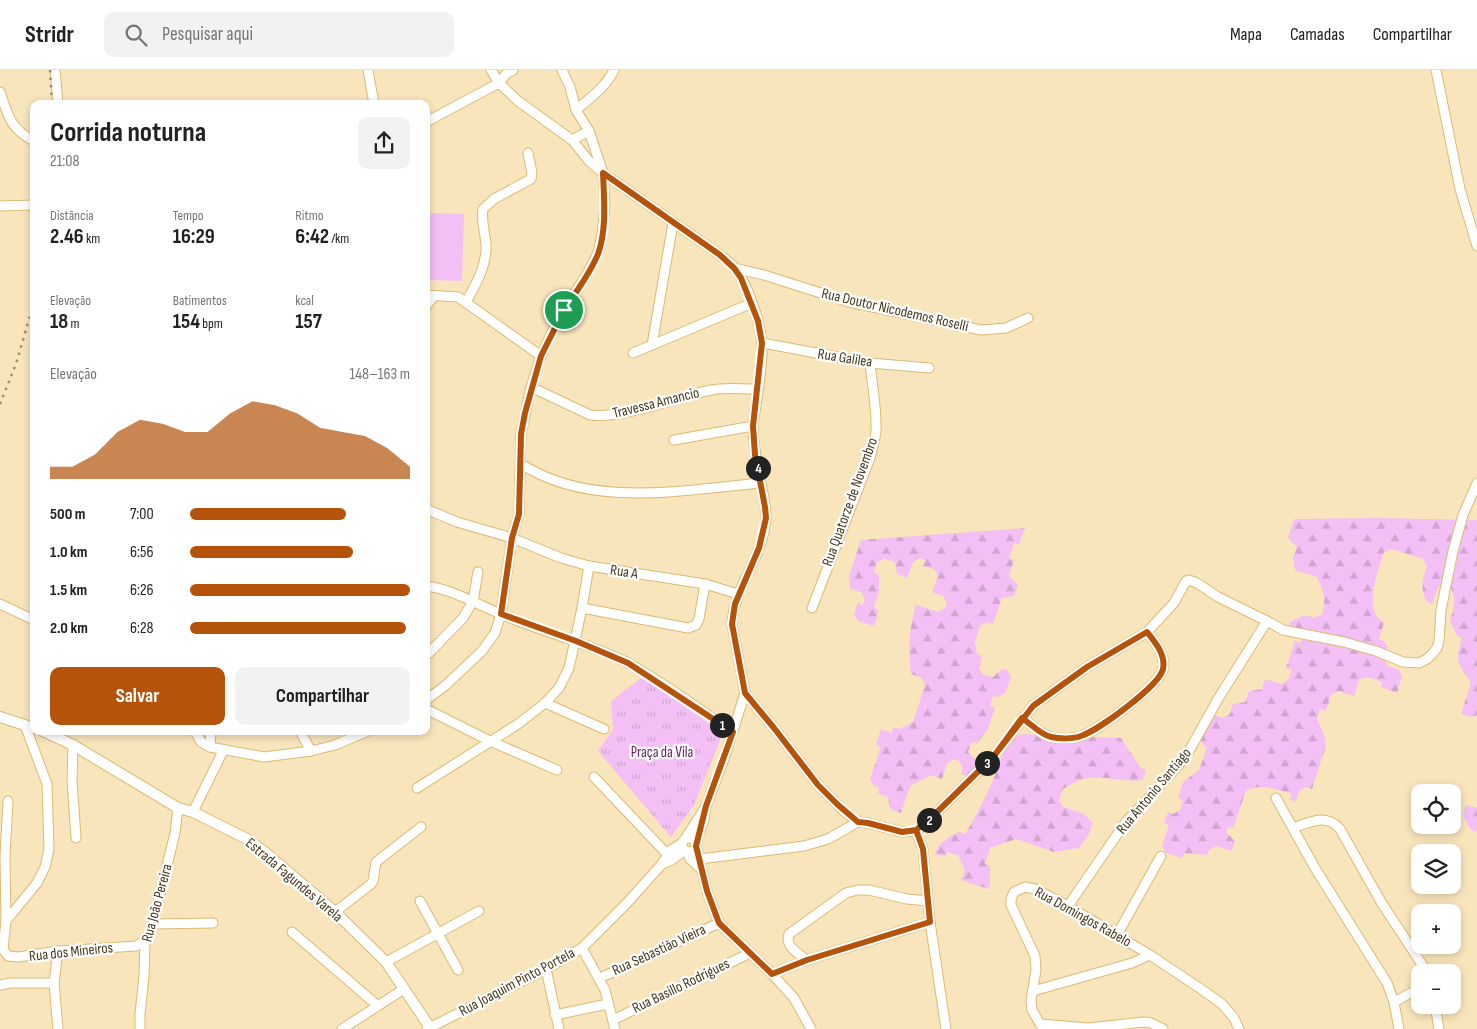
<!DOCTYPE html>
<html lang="pt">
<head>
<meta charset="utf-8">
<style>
  :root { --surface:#fff; --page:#f2f2f2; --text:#222; --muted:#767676; --line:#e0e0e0; --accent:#b45309 }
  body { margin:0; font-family:"Sofia Sans Condensed",sans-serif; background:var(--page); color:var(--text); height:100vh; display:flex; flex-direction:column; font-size:19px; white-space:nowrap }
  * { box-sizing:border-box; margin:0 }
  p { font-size:16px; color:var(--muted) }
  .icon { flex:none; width:28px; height:28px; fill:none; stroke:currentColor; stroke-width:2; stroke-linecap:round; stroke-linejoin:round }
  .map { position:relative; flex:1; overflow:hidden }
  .details { position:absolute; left:30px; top:30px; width:400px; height:635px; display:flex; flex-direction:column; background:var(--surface); border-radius:10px; box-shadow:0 2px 8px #0003 }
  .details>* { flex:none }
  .tools { position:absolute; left:1411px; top:714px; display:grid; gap:10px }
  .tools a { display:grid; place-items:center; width:50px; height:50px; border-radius:10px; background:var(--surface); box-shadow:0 2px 8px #0003; font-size:25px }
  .pin { position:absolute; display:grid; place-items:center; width:42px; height:42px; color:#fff; margin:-21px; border:2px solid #fff; border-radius:50%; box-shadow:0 1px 5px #0007 }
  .km { position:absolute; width:25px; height:25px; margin:-12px; border-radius:50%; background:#222; color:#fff; font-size:14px; line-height:25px; text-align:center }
  .round { display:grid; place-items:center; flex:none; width:52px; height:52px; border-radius:10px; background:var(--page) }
  .overview { display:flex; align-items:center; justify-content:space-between; height:85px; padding:0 20px }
  h1 { font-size:28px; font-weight:700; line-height:38px }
  .figures { display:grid; grid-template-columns:repeat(3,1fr); gap:8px; height:85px; padding:5px 20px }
  .figures div { display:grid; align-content:center }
  .figures b { font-size:21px; font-weight:700 }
  .figures small { font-size:14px; font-weight:400 }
  .figures p { font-size:14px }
  .chart { height:140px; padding:10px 20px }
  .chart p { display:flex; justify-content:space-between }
  .chart svg { width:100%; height:90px; margin-top:5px; fill:var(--accent); opacity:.7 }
  .action { display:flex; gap:10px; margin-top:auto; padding:10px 20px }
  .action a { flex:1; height:58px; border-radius:10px; background:var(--accent); color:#fff; font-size:20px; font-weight:700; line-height:58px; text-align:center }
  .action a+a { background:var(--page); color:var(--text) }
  ul { padding:0 20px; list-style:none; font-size:16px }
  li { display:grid; grid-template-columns:80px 60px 1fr; align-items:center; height:38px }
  li i { height:12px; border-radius:6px; background:var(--accent) }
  header { display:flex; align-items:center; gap:30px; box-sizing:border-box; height:70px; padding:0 25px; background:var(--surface); border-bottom:1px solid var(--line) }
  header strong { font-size:24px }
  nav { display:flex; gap:28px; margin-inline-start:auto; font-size:18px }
  .search { width:350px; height:45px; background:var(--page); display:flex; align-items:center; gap:12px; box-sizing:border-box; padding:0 18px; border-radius:10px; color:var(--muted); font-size:19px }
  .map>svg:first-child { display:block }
  .forest { fill:url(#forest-firs) }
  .park { fill:url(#park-tufts) }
  .pitch { fill:#f3bff5 }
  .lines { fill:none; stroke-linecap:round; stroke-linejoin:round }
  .minor-casing { stroke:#dbba73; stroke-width:11 }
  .tertiary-casing { stroke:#dbba73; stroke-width:12 }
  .minor { stroke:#fff; stroke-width:9 }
  .tertiary { stroke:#fff; stroke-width:10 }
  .rail { stroke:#a08f6c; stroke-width:2.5; stroke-dasharray:2.5 5; stroke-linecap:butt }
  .route-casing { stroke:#fff; stroke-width:10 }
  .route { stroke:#b45309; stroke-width:6 }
  .labels { text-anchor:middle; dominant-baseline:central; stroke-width:4.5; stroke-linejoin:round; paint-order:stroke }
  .street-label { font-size:15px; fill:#46381b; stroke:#fff }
  .park-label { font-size:15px; fill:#67216b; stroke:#fff }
</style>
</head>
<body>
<header>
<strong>Stridr</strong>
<div class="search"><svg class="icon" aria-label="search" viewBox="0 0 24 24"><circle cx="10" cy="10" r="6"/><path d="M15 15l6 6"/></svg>Pesquisar aqui</div>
<nav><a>Mapa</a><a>Camadas</a><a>Compartilhar</a></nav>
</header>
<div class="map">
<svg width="1477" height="959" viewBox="0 0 1477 959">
  <defs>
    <pattern id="forest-firs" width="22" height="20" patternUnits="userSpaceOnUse" patternTransform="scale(1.25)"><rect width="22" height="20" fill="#f3bff5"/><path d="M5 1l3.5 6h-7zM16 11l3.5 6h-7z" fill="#d2a5d1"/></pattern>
    <pattern id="park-tufts" width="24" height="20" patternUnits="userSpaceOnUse" patternTransform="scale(1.25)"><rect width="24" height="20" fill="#f3bff5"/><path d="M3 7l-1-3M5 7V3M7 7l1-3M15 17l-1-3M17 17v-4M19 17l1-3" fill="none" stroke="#d2a5d1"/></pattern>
  </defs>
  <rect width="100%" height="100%" fill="#f9e5bc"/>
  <g class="forest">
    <path d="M1377,448l100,2v195l-5,2 -11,-3 10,-32c-14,-19 -16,-21 -9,-44l-5,-2 -7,-15c4,-13 7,-22 0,-35l-5,-2 -7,4 -6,16 -5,-2c-7,-13 -5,-22 0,-36l-4,-7 -32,-10 -7,3c-5,16 -17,47 -8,63 1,3 6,6 8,8l-5,16 5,2 4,7 -4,11 4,7 11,4 3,7 -5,16 -16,-6 1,-5 -15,-5 -8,3 -5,16 -16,-5 -7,4 -5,16 -6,-2 -3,10 7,15 2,12 -14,43 -6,-2 -7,4 -3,10 -6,-1 2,-6c-17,-5 -30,-11 -46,-3l-13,37 -5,-1 -2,5 9,9 -3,10 -16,-5 -7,4 -2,5 -23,-2 -2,5 -16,-5 -4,-7 7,-21 -5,-2 4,-11 5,2 7,-4 3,-10 -5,-2 5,-16 16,-12 8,-22 -9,-9 14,-25 11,4 7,-4 3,-10 12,-2 4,-11 13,-2 3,-10 16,5 7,-4 4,-10 -6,-2 9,-27 6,2 1,-5 -14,-11 2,-5 14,-7 11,3 7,-4c5,-14 1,-23 -5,-37l-22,-7 -2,-12 4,-11 -9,-9 6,-19z"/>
    <path d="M1025,458l-6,16 -5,-1 -5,15 5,2 -5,16 9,9 -4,11 -12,2 -9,26 -6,-2 -7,4 -5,16 2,12 5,2 -3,11 3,7 11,3 9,-8 5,1 4,7 -6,16 -7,4 -5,-1 -3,10 5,2 -7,21 -11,14 -5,-1 -4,10 9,9 -5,16 -11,-3 2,-6 -4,-7 -5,-2 -7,4 -5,16 -11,-4 -21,11 -9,27 -11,-4 -2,-12 -10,-4 1,-5 -5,-2 -4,-7 11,-32 -5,-2 5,-16 11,4 1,-6 6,2 14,-7 12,-37 -3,-7 -11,-4c-3,-22 -2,-48 5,-69l22,7 7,-4 2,-5 -4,-7 -11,-4 6,-16 -4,-7 -11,-3 2,-6 -5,-2 -7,4 -6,16 -10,-4 -2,-12 -11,-3 -7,3 -3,10 5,3v17l-5,16 5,2 -5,16 -16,-5 -4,-7 4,-11 5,2 2,-6 -4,-7 -11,-3 -1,-13 12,-36z"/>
    <path d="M1022,664l99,4 20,30 5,2 -3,10c-20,3 -41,-6 -59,-1 -7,1 -15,7 -21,10l-4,11 4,7 21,7 9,9 -4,11 -10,14 -25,4 -38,-13 -26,9 -5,16 5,2v18l-2,5 -27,-9 4,-10 -7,-15 -11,-3 -2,5 -10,-3c3,-12 14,-17 24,-22l6,2c18,-29 32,-60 42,-93z"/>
    <polygon points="1466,735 1477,738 1477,762 1470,759 1463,745"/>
  </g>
  <polygon class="park" points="642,607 723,663 694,735 671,767 598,681 613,659 611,631"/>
  <polygon class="pitch" points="426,143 464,144 462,211 426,210"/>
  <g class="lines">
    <defs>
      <g id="minor">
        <polyline points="55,0 58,34"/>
        <polyline points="368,0 374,34"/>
        <polyline points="491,0 499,13 506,4 513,0"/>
        <polyline points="1436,0 1460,119 1477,176"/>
        <path d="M0,22c8,23 10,37 34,49"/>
        <path d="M576,40c14,-12 30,-23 38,-40"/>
        <path d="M426,52l73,-39 19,18 54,39 17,21 14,12 117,82c5,4 11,8 15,13 13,17 26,55 27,77 1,25 -6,56 -9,81 0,20 4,38 8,57 2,11 5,23 5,35 -2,38 -32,68 -34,106l13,69 -21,66 -18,47 -2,14 -8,23"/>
        <polyline points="572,70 589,61"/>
        <polyline points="0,136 34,135"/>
        <polyline points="734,198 764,205 849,232 981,260 1006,258 1028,248"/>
        <polyline points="426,225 458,227 541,286"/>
        <path d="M466,232c10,-18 21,-36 20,-58 -1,-12 -5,-22 -3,-35l11,-10 37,-20 1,-6 -4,-20"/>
        <polyline points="426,236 434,226"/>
        <polyline points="762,273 870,293 929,298"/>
        <polyline points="652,275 673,153"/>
        <polyline points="633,283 752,233"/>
        <path d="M531,317l59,28c34,4 86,-18 121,-25 14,-3 31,-1 46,-1"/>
        <polyline points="674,370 753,356"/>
        <path d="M521,394c70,45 161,26 240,19"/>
        <polyline points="426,439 457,452 512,468 561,488 589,496 705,514 738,524"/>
        <path d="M426,516c26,3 50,18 75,28 41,18 86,28 127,49 35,19 72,47 105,69"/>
        <polyline points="0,534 34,550"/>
        <polyline points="582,538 688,558 696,555 699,549 705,514"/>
        <path d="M812,538l58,-150c2,-9 5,-18 6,-27 1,-23 -4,-46 -6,-68"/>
        <polyline points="426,586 463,548 473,531 478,502"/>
        <polyline points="745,623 774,658 818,715 845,742 858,752 868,753 902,762 916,761 931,748 994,686 1033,636 1087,597 1147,562 1174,533 1186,511 1189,510 1197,513 1218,527 1267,551 1283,560 1344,572 1376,581 1403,592 1419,593 1427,589 1432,584 1437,578 1439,571 1441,540 1453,481 1463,445 1477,413"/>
        <polyline points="426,630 446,615 482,581 495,563 501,544 512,468 519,444 521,364 531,317 541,286 552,262 564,240 587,204 598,183 602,164 605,136 603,103 589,61 576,40 570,17 562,0"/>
        <polyline points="545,633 604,659"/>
        <polyline points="426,639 490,671 557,700"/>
        <path d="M1022,648c9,6 19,17 29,19 9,2 22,2 30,-1 18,-6 78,-50 82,-67 3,-14 -8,-27 -16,-37"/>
        <polyline points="195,661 201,672 210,677 264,687 311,681 335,675 368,661"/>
        <polyline points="300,661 311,681"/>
        <polyline points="73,675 72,710 76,768"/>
        <polyline points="210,677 211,661"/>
        <polyline points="594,707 667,784"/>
        <polyline points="417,718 518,654 545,633 559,618 569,598 582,538 589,496"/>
        <polyline points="1276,728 1315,798 1387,913 1394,932 1399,959"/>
        <polyline points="8,731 5,786 6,851 3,879 8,886 18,887 58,881 136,876 145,871"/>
        <polyline points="193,742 223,681"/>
        <path d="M1293,758c17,-6 33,-15 47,1l41,73 46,70"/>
        <polyline points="916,761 923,779 930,852 946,959"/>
        <circle cx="689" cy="775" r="7"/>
        <polyline points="685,769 705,738"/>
        <polyline points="696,776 707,821 719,853 772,904 794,928 811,959"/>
        <polyline points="686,781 691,790 701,799"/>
        <polyline points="700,789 804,776 828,769 858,752"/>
        <polyline points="662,794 672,790 685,780"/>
        <polyline points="420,831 458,900"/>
        <polyline points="1068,836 1125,753 1178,696 1189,681 1218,629 1267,551"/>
        <polyline points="335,842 371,814 373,811 376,792 421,757"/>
        <polyline points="6,851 37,813 45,797 49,779 47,714 25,655"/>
        <polyline points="153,854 213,853"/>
        <polyline points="292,862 378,936"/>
        <polyline points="1117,865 1161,786"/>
        <polyline points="582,878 605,920 615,959"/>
        <path d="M807,890c-8,-6 -23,-14 -18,-26l57,-41 12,-3h11l38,9 21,2"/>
        <polyline points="386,892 479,841"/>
        <polyline points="546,899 559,959"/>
        <polyline points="772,904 807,890 930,852"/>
        <polyline points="600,908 719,853"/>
        <polyline points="0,915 10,913 54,913"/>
        <polyline points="1033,921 1132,893 1150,885"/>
        <polyline points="1394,932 1420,918"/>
        <polyline points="1435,935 1439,959"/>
        <polyline points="555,945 608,934"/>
        <polyline points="613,950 750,883"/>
        <polyline points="1041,954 1088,958 1144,952 1151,953 1163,959"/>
        <polyline points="58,959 54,913 58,881"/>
        <polyline points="140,959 140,944 144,906 145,871 151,861 175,763 178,738"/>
        <polyline points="342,959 404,919"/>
        <polyline points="427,959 546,899 582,878 627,833 662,794 671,780 682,773"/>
        <polyline points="1043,959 1032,940 1031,930 1036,900 1035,886 1011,835 1011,829 1014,822 1025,817 1035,819 1068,836 1150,885 1201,919 1222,934 1234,948 1239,959"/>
      </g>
      <g id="tertiary">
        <polyline points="0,647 34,658"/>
        <polyline points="43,661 73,675 178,738 193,742 247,769 266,783 335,842 386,892 431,959"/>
      </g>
    </defs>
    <use href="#minor" class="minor-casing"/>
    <use href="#tertiary" class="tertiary-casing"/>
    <use href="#minor" class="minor"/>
    <use href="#tertiary" class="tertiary"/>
    <g class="rail">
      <polyline points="50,0 52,34"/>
      <polyline points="0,334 16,294 34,232"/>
    </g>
  </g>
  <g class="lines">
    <defs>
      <path id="route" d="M564,240l-23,46 -16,57 -4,21 -2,80 -7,24 -11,76 75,27 52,22 105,69 -27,74 -10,40 11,45 12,32 53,51 35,-14 123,-38 -7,-73 -7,-19 15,-12 63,-62 39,-50 54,-39 60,-35c8,10 19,23 16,37 -4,17 -64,61 -82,67 -8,3 -21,3 -30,1 -10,-2 -20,-13 -29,-19l-28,38 -63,62 -15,12 -14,2 -34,-9 -10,-1 -21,-18 -19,-19 -44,-57 -29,-35 -13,-69 3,-20 24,-56 7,-30 -1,-11 -10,-52 -2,-29 9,-83 -4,-22 -17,-43 -7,-10 -14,-13 -117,-82c1,26 4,56 -5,81 -8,20 -22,38 -34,56"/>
    </defs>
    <use href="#route" class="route-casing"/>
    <use href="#route" class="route"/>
  </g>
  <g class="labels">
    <g class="street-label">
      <text transform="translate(895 240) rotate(13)">Rua Doutor Nicodemos Roselli</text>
      <text transform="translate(845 288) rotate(9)">Rua Galilea</text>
      <text transform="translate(656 333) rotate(-14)">Travessa Amancio</text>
      <text transform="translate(850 432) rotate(-70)">Rua Quatorze de Novembro</text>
      <text transform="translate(624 502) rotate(9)">Rua A</text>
      <text transform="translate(1154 721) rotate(-50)">Rua Antonio Santiago</text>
      <text transform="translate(294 810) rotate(40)">Estrada Fagundes Varela</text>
      <text transform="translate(157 833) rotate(-75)">Rua João Pereira</text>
      <text transform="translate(1083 847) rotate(29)">Rua Domingos Rabelo</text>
      <text transform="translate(659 880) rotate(-25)">Rua Sebastião Vieira</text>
      <text transform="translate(71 882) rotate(-6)">Rua dos Mineiros</text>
      <text transform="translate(517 912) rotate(-28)">Rua Joaquim Pinto Portela</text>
      <text transform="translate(681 916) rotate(-26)">Rua Basillo Rodrigues</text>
    </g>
    <g class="park-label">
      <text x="662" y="682">Praça da Vila</text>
    </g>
  </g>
</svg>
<div class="tools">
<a><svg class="icon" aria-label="locate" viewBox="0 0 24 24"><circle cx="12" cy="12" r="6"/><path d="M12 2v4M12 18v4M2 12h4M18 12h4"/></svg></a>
<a><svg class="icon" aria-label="layers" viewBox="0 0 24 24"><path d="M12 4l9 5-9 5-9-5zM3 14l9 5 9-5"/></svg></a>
<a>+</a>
<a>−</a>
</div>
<div class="pin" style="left:564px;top:240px;background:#1e9e55"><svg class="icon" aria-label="arrive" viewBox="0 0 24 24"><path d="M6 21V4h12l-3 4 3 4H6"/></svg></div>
<b class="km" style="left:722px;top:655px">1</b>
<b class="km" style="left:929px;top:750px">2</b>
<b class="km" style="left:987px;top:693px">3</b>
<b class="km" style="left:758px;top:398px">4</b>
<section class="details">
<div class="overview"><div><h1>Corrida noturna</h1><p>21:08</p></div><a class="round"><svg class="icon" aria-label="share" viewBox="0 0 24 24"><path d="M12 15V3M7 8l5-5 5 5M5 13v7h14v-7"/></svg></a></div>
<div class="figures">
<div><p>Distância</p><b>2.46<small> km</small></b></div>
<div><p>Tempo</p><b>16:29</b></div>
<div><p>Ritmo</p><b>6:42<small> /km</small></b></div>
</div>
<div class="figures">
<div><p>Elevação</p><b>18<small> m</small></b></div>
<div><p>Batimentos</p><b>154<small> bpm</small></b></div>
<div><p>kcal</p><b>157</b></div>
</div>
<div class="chart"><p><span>Elevação</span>148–163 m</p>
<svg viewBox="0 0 160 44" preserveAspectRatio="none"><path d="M0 44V38L10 38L20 32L30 21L40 15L50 17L60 21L70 21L80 12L90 6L100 8L110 12L120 19L130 21L140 23L150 29L160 38V44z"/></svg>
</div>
<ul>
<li><b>500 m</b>7:00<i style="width:71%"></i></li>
<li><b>1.0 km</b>6:56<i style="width:74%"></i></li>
<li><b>1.5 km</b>6:26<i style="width:100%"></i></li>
<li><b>2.0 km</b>6:28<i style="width:98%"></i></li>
</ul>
<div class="action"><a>Salvar</a><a>Compartilhar</a></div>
</section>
</div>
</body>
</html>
